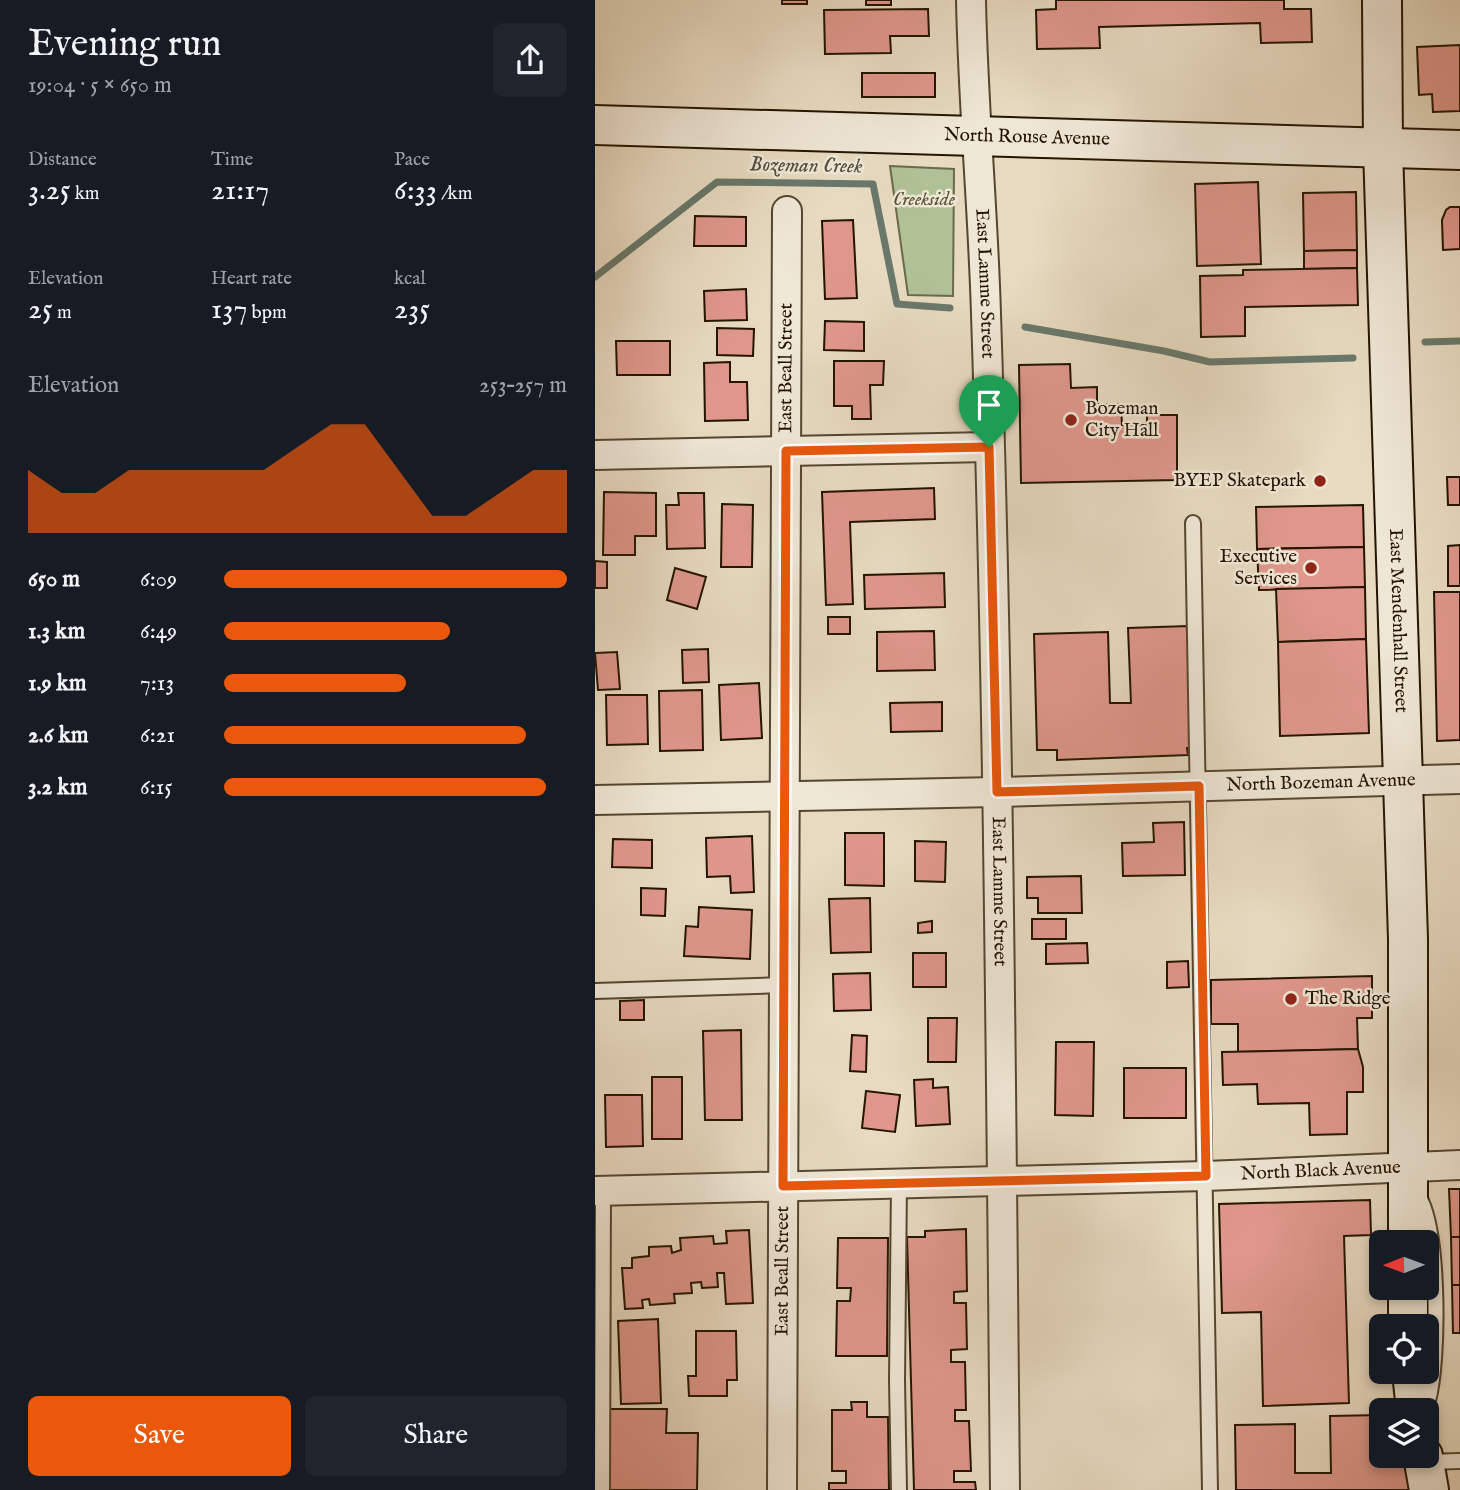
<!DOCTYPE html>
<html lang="en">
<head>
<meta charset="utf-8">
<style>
  :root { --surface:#171b24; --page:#20242c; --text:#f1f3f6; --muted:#9ea1a6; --accent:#ea580c }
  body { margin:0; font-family:"IM FELL English",serif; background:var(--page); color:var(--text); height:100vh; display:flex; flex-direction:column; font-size:26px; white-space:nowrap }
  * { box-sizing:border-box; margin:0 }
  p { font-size:23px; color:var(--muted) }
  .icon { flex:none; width:38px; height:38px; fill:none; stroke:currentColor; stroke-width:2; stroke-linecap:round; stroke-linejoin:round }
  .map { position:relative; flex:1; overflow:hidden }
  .sheet { display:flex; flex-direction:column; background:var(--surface); width:595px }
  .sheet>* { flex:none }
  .needle { width:46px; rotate:269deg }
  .fabs { position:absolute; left:774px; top:1230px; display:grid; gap:14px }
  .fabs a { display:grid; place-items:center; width:70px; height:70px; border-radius:10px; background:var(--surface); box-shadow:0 4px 10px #0003; font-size:35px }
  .pin { position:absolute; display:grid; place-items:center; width:60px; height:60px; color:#fff; margin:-72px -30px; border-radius:50% 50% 50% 0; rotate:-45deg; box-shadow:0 0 7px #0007 }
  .pin .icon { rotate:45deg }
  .round { display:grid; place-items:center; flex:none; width:74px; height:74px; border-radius:10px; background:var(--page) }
  .summary { display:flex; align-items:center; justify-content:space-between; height:119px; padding:0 28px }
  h1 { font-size:38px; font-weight:600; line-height:52px }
  .figures { display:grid; grid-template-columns:repeat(3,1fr); gap:10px; height:119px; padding:7px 28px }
  .figures div { display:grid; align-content:center }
  .figures b { font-size:30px; font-weight:600 }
  .figures small { font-size:19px; font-weight:400 }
  .figures p { font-size:19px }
  .chart { height:196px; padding:14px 28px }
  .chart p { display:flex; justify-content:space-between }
  .chart svg { width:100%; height:126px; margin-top:7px; fill:var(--accent); opacity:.7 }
  .action { display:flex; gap:14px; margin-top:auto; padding:14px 28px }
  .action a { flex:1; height:80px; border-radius:10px; background:var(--accent); color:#fff; font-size:28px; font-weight:600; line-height:80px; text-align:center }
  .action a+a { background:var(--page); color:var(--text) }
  ul { padding:0 28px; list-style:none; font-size:23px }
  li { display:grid; grid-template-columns:112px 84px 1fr; align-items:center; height:52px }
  li i { height:18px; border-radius:9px; background:var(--accent) }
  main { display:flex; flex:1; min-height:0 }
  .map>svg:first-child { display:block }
  .green { fill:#b0c196; stroke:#6a6a4b; stroke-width:2 }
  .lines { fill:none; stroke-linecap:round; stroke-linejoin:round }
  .stream { stroke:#69786b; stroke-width:7 }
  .building { fill:#df978b; stroke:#251400; stroke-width:2 }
  .lane-casing { stroke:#564630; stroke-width:18 }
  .street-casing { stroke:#564630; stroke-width:32 }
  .secondary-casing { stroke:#251400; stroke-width:42 }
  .lane { stroke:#efe7d6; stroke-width:14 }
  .street { stroke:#efe7d6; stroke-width:28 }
  .secondary { stroke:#efe7d6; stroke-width:38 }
  .route-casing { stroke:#fff; stroke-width:14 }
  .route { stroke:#ea580c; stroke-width:9 }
  .poi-dot { fill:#8f2418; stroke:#efe7d6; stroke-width:2.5 }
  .labels { text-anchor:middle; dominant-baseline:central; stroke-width:5; stroke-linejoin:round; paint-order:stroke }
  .street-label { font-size:19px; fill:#251400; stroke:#efe7d6 }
  .park-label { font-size:19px; font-style:italic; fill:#565134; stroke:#efe7d6 }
  .poi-label { font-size:19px; fill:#251400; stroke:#efe7d6; text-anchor:start }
  .water-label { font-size:21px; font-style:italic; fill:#4d4e3f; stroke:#efe7d6 }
</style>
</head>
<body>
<main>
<section class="sheet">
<div class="summary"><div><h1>Evening run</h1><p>19:04 · 5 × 650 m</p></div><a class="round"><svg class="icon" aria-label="share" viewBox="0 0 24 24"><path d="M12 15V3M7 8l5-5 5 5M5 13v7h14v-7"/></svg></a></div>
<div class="figures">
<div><p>Distance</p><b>3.25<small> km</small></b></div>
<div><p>Time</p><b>21:17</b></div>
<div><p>Pace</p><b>6:33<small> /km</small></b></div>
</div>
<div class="figures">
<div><p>Elevation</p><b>25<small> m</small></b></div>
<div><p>Heart rate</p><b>137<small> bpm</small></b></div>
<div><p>kcal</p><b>235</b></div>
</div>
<div class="chart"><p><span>Elevation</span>253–257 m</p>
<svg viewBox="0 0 160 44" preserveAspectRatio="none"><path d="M0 44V22L10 30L20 30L30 22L40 22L50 22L60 22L70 22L80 14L90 6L100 6L110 22L120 38L130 38L140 30L150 22L160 22V44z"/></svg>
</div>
<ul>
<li><b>650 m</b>6:09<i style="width:100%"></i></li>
<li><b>1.3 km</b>6:49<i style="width:66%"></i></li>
<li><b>1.9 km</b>7:13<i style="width:53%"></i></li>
<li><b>2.6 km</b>6:21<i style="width:88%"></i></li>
<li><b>3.2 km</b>6:15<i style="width:94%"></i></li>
</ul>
<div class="action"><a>Save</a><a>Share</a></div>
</section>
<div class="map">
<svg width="865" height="1490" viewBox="0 0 865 1490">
  <rect width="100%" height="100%" fill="#e7dac0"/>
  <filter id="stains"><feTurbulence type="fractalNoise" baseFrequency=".00286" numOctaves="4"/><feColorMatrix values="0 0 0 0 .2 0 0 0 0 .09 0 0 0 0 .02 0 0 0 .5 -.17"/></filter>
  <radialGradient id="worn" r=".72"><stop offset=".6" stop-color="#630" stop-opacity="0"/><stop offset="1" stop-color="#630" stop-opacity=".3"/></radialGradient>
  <polygon class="green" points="295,166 359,169 358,296 313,295"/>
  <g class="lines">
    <g class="stream">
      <polyline points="0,277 122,182 278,184 302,304 355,308"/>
      <polyline points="430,327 569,351 615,362 758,358"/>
      <polyline points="830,342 865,341"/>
    </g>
  </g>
  <g class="building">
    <rect x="187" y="0" width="25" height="4"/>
    <rect x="271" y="0" width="25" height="5"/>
    <polygon points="461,0 689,0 689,9 716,9 717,42 666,43 665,23 504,27 505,48 442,49 441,10 461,9"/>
    <polygon points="333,9 334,36 295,36 296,53 230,54 229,10"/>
    <polygon points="865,45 865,111 838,112 837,94 824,95 822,47"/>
    <rect x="267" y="73" width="73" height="24"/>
    <polygon points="663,182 666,264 602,266 600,184"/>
    <polygon points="761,192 762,250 709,251 708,193"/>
    <polygon points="855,207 865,207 865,249 848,250 847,220 851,210"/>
    <polygon points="100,216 151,217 151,246 99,246"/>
    <polygon points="258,220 262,298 230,299 227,221"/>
    <polygon points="762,250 762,268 709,269 709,251"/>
    <polygon points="762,268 763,305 650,307 650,336 606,337 605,276 648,275 648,270"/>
    <polygon points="151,289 152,320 110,321 109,291"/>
    <polygon points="230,321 269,322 269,351 229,350"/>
    <polygon points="122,328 159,329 158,356 122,355"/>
    <polygon points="21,341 75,341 75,375 22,375"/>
    <polygon points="239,361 289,361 288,385 275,385 276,419 257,419 257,406 239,406"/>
    <polygon points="135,362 135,382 152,382 153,420 110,421 109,363"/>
    <polygon points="475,364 476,388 502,387 502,404 526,404 527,425 552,425 552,415 582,415 582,480 426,483 424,365"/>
    <polygon points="852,477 865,477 865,505 853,505"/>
    <polygon points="339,488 340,519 255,522 258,604 231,605 227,492"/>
    <polygon points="9,492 61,493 61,536 40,536 40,555 8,555"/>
    <polygon points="83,493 109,493 110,548 72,549 71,505 84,505"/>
    <polygon points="127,504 158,505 157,567 126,567"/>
    <polygon points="768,505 769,547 662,549 661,507"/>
    <polygon points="865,545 865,586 853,586 853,546"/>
    <polygon points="769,547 770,587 664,590 662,549"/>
    <polygon points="0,561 12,562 12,588 0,588"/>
    <polygon points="80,568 111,577 102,609 72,600"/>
    <polygon points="349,573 350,607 270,609 269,575"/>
    <polygon points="770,587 771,639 683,642 681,589"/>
    <polygon points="839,592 865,592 865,740 842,741"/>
    <rect x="233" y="617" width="22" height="17"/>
    <polygon points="593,626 598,748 592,748 593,755 462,760 462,750 442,750 439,634 513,632 515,703 536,703 533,628"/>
    <polygon points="339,631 340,670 282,671 282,632"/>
    <polygon points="771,639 774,733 685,736 683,642"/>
    <polygon points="113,649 114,682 88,683 87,650"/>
    <polygon points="22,652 25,689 3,690 0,653"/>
    <polygon points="164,683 167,738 126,740 124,685"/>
    <polygon points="107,690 108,750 65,751 64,691"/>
    <polygon points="11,695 52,695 53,744 12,745"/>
    <polygon points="347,702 347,731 296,732 295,703"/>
    <polygon points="589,822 590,875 528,876 527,843 559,842 558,823"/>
    <polygon points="250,833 289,833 289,886 250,885"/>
    <polygon points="157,836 159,892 136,893 135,876 112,877 111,838"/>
    <polygon points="18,839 57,840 57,868 17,867"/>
    <polygon points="320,841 351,842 350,882 320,881"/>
    <polygon points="486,876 487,913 443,913 443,898 432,898 432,877"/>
    <polygon points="46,888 71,889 70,916 46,915"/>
    <polygon points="275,898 276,952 236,953 234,899"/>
    <polygon points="104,907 157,910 155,959 89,956 91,926 103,927"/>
    <rect x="437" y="919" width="34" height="20"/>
    <polygon points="337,921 337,932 323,933 323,923"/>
    <polygon points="492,943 493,963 451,964 451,944"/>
    <rect x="318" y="953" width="33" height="34"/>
    <polygon points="593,961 594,987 572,988 572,962"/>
    <polygon points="275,973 276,1010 239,1011 238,974"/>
    <polygon points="777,976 777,1018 762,1018 763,1049 643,1052 643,1024 616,1024 616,980"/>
    <polygon points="49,1000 49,1020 25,1020 25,1001"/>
    <polygon points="333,1018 362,1018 361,1062 333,1062"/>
    <polygon points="146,1030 147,1120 110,1120 108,1031"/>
    <polygon points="257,1035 272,1036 271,1072 255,1071"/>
    <polygon points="461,1042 499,1042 498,1116 460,1115"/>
    <polygon points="763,1049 768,1067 768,1092 752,1092 752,1134 715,1135 714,1103 663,1104 662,1084 628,1085 627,1052"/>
    <rect x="529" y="1068" width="62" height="50"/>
    <rect x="57" y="1077" width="30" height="62"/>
    <polygon points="338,1079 338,1088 353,1087 355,1124 321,1126 319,1080"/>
    <polygon points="271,1091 305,1095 300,1132 267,1128"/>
    <polygon points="10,1095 47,1095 48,1146 11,1147"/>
    <polygon points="854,1189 865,1189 865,1237 856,1237"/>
    <polygon points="775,1200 776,1235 749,1236 754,1403 668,1406 666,1312 627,1313 624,1204"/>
    <polygon points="371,1229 372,1291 359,1292 359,1303 371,1303 372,1349 356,1350 356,1362 370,1362 371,1410 360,1410 360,1421 374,1421 376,1471 359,1471 359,1482 380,1482 381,1490 319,1490 312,1237 330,1237 330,1231"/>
    <polygon points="154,1230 158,1303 131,1304 129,1273 122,1273 123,1287 107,1288 106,1282 96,1283 97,1293 79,1294 80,1303 55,1305 54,1299 47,1300 48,1308 30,1309 27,1268 37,1268 37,1258 54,1256 54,1247 76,1246 77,1253 86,1250 85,1238 118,1236 119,1244 132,1243 131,1231"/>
    <polygon points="856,1237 865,1237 865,1285 857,1285"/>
    <polygon points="243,1238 293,1238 292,1356 241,1356 242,1301 255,1301 256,1288 242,1288"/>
    <polygon points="857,1285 865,1285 865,1333 858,1333"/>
    <polygon points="63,1319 66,1403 26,1404 23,1321"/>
    <polygon points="101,1331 141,1331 142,1380 132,1380 132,1396 94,1396 93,1376 101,1376"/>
    <polygon points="256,1402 272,1402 272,1417 293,1417 294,1490 234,1490 234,1483 251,1483 251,1471 237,1471 237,1410 257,1410"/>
    <polygon points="15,1409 72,1409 71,1433 103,1433 102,1490 14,1490"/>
    <polygon points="786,1415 786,1456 813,1459 814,1490 641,1490 640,1425 700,1424 700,1473 736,1473 735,1416"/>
  </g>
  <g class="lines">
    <defs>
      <g id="lane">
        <polyline points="598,523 615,1490"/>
        <polyline points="0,991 189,985"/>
        <polyline points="304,1183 302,1381 304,1490"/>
        <path d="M821,1200l5,1c18,39 18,158 7,200"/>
        <polyline points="831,1462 865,1461"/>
        <polyline points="7,1490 8,1191"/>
      </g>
      <g id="street">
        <path id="s1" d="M376,0c2,105 12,209 15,314 13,392 15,784 19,1176"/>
        <polyline points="0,455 394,447"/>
        <path id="s2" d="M0,800l402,-8 463,-13"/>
        <path id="s3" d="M0,1191l611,-15 254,-11"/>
        <path id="s4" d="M187,1490l5,-1279"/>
      </g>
      <g id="secondary">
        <path id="s5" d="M787,0l1,148 25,791v303"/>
        <path id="s6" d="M0,125l865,25"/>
        <polyline points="813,1288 813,1326"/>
        <polyline points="817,1372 821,1410"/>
        <polyline points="828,1456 834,1490"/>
      </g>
    </defs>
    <use href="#lane" class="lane-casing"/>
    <use href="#street" class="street-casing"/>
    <use href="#secondary" class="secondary-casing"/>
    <use href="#lane" class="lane"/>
    <use href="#street" class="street"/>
    <use href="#secondary" class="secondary"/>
  </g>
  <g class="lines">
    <defs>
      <polygon id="route" points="394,447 402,792 604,786 611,1176 188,1186 191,451"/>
    </defs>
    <use href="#route" class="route-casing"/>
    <use href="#route" class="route"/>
  </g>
  <g class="poi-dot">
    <circle cx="476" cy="420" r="7"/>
    <circle cx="725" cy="481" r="7"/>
    <circle cx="716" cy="568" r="7"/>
    <circle cx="696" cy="999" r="7"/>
  </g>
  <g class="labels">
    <g class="street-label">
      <text stroke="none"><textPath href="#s6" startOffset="432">North Rouse Avenue</textPath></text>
      <text stroke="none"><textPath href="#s1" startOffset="284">East Lamme Street</textPath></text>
      <text stroke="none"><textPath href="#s4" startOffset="1122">East Beall Street</textPath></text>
      <text stroke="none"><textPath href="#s5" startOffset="621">East Mendenhall Street</textPath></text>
      <text stroke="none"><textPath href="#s2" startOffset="726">North Bozeman Avenue</textPath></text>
      <text stroke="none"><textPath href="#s1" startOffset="892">East Lamme Street</textPath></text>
      <text stroke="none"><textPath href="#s3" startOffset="726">North Black Avenue</textPath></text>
      <text stroke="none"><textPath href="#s4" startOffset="219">East Beall Street</textPath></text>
    </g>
    <g class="park-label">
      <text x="329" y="200">Creekside</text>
    </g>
    <g class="poi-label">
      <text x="490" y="409">Bozeman<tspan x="490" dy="22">City Hall</tspan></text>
      <text x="711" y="481" text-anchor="end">BYEP Skatepark</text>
      <text x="702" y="557" text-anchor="end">Executive<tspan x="702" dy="22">Services</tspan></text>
      <text x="710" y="999">The Ridge</text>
    </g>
    <g class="water-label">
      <text transform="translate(211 166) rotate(1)">Bozeman Creek</text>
    </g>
  </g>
  <rect width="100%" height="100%" filter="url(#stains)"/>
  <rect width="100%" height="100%" fill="url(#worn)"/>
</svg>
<div class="fabs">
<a><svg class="needle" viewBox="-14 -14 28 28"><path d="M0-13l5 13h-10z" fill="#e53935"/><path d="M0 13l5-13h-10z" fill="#9ea1a6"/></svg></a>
<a><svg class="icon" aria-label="locate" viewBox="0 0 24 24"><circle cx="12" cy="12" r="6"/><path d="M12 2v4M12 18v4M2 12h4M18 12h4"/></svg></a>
<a><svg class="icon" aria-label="layers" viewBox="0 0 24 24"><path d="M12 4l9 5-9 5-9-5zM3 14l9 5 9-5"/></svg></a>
</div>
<div class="pin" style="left:394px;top:447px;background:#1e9e55"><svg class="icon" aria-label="arrive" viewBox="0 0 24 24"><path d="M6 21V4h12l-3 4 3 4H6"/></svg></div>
</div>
</main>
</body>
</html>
